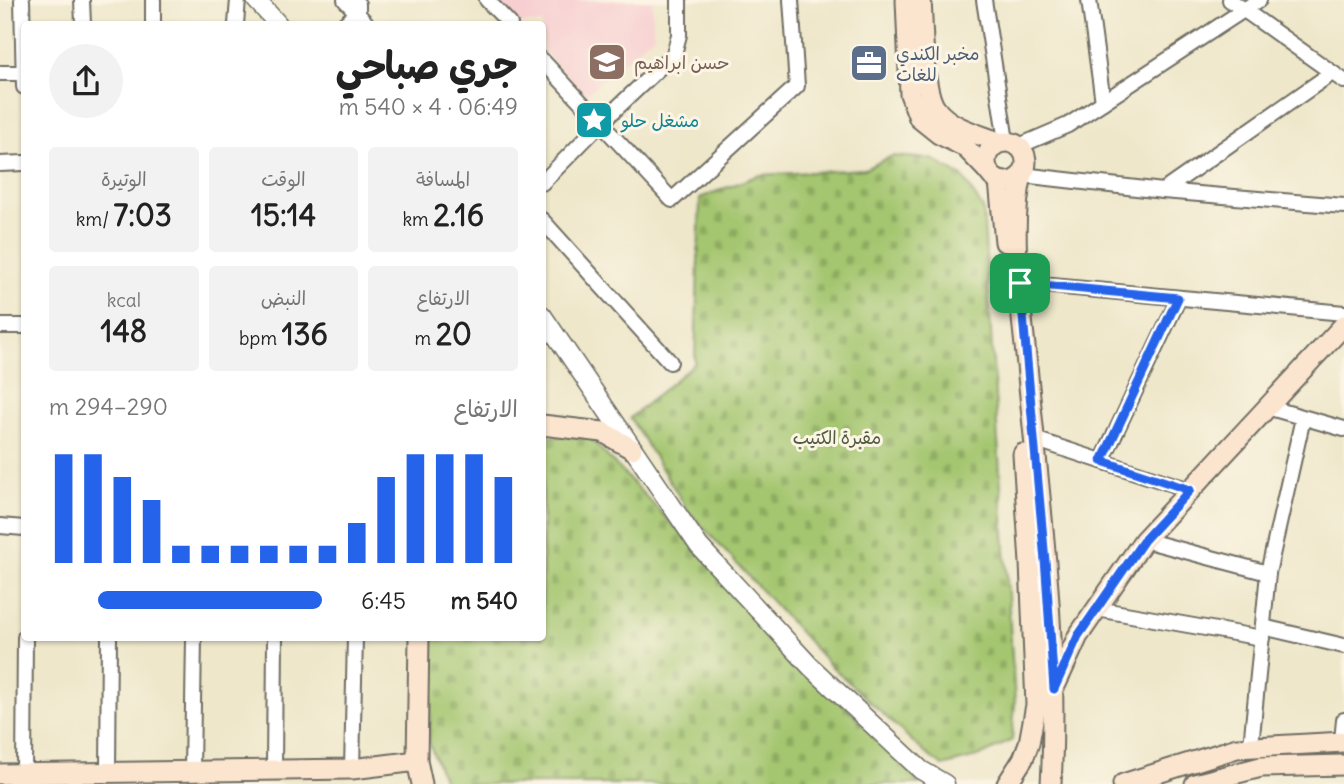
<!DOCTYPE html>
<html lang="ar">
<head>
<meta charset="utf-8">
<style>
  :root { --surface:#fff; --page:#f2f2f2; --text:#222; --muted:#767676; --accent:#2563eb }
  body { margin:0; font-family:Delius,"Playpen Sans Arabic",sans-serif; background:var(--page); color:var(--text); direction:rtl; height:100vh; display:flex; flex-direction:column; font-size:26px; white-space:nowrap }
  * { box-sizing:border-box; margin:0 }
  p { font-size:23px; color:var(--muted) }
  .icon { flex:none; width:38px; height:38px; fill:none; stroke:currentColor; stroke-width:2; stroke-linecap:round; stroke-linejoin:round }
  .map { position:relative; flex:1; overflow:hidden; direction:ltr }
  .panel { position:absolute; left:21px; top:21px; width:525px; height:620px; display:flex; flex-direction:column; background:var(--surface); border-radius:7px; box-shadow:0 2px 5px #0004; direction:rtl }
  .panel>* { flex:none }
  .pin { position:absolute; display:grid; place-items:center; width:60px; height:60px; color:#fff; margin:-30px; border-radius:14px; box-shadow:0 4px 10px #0006 }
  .round { display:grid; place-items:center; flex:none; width:74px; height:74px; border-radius:37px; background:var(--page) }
  .headline { display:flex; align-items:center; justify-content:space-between; height:119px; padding:0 28px }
  h1 { font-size:38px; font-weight:700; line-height:52px }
  .figures { display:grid; grid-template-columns:repeat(3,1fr); gap:10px; height:119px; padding:7px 28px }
  .figures div { display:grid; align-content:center; border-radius:7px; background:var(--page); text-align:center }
  .figures b { font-size:30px; font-weight:700 }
  .figures small { font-size:19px; font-weight:400 }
  .figures p { font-size:19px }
  .chart { height:196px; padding:14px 28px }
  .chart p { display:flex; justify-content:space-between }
  .chart svg { width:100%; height:126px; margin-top:7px; stroke:var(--accent); stroke-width:6 }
  ul { padding:0 28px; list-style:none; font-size:23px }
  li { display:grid; grid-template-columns:112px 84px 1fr; align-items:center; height:52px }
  li i { height:18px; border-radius:9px; background:var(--accent) }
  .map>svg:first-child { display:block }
  .built { fill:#f7cfd1 }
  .cemetery { fill:url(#cemetery-stones); stroke:#68784d; stroke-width:2 }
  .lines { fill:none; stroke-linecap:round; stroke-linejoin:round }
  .minor-casing { stroke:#6f6d63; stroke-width:18 }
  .tertiary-casing { stroke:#6f6d63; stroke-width:21 }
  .secondary-casing { stroke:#6f6d63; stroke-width:23 }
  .minor { stroke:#fff; stroke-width:14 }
  .tertiary { stroke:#fff; stroke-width:18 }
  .secondary { stroke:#fbe5cf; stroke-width:19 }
  .route-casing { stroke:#fff; stroke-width:14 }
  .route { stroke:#2563eb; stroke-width:9 }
  .labels { text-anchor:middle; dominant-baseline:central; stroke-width:6; stroke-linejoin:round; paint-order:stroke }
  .service-label { font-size:18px; fill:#4e5e75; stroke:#fcf5e5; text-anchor:start }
  .education-label { font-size:18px; fill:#785e54; stroke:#fcf5e5; text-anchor:start }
  .culture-label { font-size:18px; fill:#0d838f; stroke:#fcf5e5; text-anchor:start }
  .park-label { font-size:18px; fill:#4f5a3f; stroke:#fcf5e5 }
</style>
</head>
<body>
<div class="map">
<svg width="1344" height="784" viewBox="0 0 1344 784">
  <defs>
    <pattern id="cemetery-stones" width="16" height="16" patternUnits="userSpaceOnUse" patternTransform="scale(1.75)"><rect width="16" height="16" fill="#a4c66f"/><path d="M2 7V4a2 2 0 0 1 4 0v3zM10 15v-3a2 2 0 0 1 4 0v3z" fill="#8daa60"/></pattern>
  </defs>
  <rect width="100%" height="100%" fill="#fcf5e5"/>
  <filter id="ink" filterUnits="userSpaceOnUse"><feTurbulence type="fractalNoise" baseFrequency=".0143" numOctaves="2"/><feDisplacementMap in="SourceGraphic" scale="14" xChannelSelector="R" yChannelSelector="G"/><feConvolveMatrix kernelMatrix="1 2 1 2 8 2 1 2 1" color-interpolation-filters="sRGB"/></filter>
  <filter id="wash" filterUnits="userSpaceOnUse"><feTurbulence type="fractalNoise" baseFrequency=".00686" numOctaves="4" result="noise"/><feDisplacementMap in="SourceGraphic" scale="28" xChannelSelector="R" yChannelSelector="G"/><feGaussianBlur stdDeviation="1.57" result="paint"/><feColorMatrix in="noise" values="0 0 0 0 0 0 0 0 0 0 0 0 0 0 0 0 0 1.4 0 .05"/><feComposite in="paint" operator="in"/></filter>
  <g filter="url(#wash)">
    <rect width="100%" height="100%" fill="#eee7ca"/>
    <polygon class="built" points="496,0 652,0 654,35 585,95 543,50 542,24 519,24"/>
    <g class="cemetery">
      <polygon points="892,156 932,159 963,177 983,209 1015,703 1012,740 980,756 943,766 925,753 829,664 689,512 630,418 695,363 700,198 759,175 865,169"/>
      <polygon points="543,436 590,438 920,784 445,784 429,742 433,637 542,637"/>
    </g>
  </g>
  <g filter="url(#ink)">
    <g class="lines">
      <defs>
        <g id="minor">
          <polyline points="22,0 24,87"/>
          <polyline points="82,0 83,24"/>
          <polyline points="153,0 153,24"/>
          <polyline points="345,0 367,24"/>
          <polyline points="487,0 510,24"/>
          <polyline points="984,0 1006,141"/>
          <polyline points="1089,0 1103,102"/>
          <polyline points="1230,0 1344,81"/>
          <polyline points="236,24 238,0"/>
          <polyline points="344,24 358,13 358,4"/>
          <polyline points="542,60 672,200 797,86 791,0"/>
          <polyline points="0,73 24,73"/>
          <polyline points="1019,146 1068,125 1259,0"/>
          <polyline points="0,164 24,163"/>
          <polyline points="1022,175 1163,191 1344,206"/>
          <polyline points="542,183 601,123 674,54 679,35 679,0"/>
          <polyline points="1163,191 1332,73"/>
          <polyline points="542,220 670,362"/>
          <polyline points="1020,283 1344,313"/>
          <polyline points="0,326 24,326"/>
          <polyline points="1267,407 1344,429"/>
          <polyline points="1034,439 1190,490"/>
          <polyline points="1102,461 1179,298"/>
          <polyline points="0,526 24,528"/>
          <polyline points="1144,540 1268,573"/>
          <polyline points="1097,609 1262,638"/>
          <polyline points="1263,627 1344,646"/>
          <polyline points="1342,741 1344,720"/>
          <polyline points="1251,746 1268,573 1303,418"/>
          <polyline points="352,769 355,637"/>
          <polyline points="274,770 275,637"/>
          <polyline points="192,771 194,637"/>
          <polyline points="108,773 109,637"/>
          <polyline points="24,774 25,637"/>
        </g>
        <g id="tertiary">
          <polyline points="256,0 278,24"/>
          <polyline points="542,315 699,546 811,667 921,770 945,784"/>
        </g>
        <g id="secondary">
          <polyline points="906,0 910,94 919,118 939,134 965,147 988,171"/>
          <path d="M921,0c2,25 1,91 15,109 14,19 42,25 63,33"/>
          <circle cx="1006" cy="162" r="20"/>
          <path d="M1022,175c-14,56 1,142 6,201 13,135 31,272 23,408"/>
          <polyline points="999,181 1005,242"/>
          <polyline points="542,425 603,432 632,449"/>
          <polyline points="419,637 417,761 422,784"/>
          <polyline points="1056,684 1078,636 1144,540 1344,325"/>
          <polyline points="0,774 352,769 417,761"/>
          <polyline points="1007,784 1023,759 1029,743 1036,705 1030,563 1023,454"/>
          <polyline points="1123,784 1237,748 1344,742"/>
          <polyline points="1195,784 1261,767 1344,765"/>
        </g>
      </defs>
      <use href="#minor" class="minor-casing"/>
      <use href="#tertiary" class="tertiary-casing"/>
      <use href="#secondary" class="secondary-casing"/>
      <use href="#minor" class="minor"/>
      <use href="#tertiary" class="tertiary"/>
      <use href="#secondary" class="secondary"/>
    </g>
  </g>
  <g class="lines" filter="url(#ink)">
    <defs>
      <polygon id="route" points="1020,283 1178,298 1102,461 1190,490 1144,540 1078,636 1054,689 1046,572"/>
    </defs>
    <use href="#route" class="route-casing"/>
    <use href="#route" class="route"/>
  </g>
  <defs>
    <symbol id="school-square" viewBox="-11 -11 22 22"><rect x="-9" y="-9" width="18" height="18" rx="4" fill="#8d6e63" stroke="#fcf5e5"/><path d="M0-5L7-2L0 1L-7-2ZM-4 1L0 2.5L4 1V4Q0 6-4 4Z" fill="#fff"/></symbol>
    <symbol id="office-square" viewBox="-11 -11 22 22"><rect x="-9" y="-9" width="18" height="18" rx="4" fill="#5c6f8a" stroke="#fcf5e5"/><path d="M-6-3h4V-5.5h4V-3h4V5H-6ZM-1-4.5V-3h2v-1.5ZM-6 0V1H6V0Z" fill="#fff"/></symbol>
    <symbol id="sight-square" viewBox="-11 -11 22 22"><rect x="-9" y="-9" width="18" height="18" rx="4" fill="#0f9aa8" stroke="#fcf5e5"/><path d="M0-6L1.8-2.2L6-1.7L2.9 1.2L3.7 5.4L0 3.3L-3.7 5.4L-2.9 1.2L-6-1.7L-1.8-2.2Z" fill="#fff"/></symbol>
  </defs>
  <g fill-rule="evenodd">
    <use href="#school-square" x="585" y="40" width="44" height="44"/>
    <use href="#office-square" x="847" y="41" width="44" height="44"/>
    <use href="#sight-square" x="572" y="98" width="44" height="44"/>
  </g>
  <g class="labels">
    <g class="service-label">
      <text x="896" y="53">مخبر الكندي<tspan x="896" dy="21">للغات</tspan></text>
    </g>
    <g class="education-label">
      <text x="634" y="62">حسن ابراهيم</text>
    </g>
    <g class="culture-label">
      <text x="621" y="120">مشغل حلو</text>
    </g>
    <g class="park-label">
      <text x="837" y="437">مقبرة الكتيب</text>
    </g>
  </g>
</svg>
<div class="pin" style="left:1020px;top:283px;background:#1e9e55"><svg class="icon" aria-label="arrive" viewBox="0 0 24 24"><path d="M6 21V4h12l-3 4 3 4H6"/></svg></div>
<section class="panel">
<div class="headline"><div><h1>جري صباحي</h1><p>06:49 · 4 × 540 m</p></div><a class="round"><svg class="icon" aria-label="share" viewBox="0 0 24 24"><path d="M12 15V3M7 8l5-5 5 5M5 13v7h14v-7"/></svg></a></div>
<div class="figures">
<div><p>المسافة</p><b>2.16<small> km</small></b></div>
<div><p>الوقت</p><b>15:14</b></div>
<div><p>الوتيرة</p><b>7:03<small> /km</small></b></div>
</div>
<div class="figures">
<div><p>الارتفاع</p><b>20<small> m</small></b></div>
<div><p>النبض</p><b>136<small> bpm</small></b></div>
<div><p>kcal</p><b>148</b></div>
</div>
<div class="chart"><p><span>الارتفاع</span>290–294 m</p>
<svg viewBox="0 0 160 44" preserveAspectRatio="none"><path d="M5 44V6M15 44V6M25 44V14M35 44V22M45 44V38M55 44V38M65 44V38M75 44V38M85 44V38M95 44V38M105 44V30M115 44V14M125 44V6M135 44V6M145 44V6M155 44V14"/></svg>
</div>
<ul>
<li><b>540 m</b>6:45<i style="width:82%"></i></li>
</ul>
</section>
</div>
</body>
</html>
